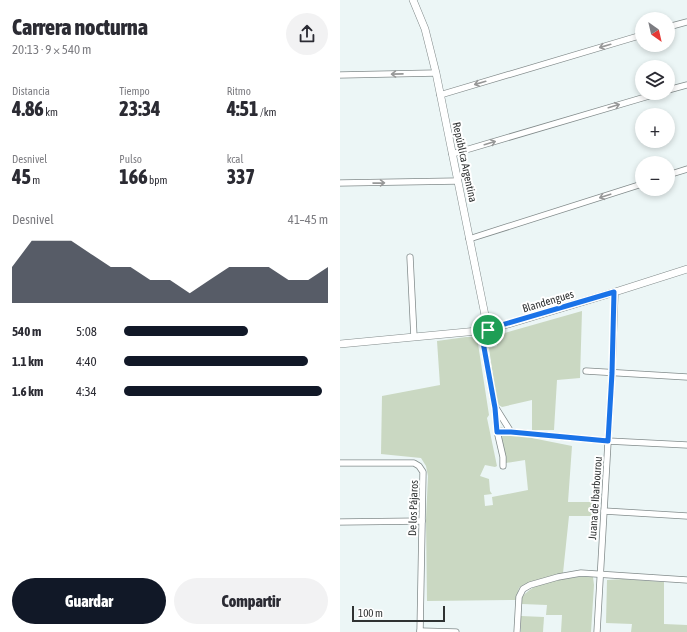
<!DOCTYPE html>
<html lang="es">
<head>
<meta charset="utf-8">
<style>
  :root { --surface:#fff; --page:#f2f2f3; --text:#2b2b33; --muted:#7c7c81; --accent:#111827 }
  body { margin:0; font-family:"Asap Condensed",sans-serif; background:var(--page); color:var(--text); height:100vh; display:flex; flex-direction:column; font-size:15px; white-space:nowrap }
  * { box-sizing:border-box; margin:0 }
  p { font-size:13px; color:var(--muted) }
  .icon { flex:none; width:22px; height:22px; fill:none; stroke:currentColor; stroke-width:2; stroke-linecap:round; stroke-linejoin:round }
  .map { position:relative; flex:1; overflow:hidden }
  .details { display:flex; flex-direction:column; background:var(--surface); width:340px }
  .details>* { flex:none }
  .needle { width:26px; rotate:146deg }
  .tools { position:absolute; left:295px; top:12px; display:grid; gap:8px }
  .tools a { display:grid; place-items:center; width:40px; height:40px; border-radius:50%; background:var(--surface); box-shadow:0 2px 6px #0003; font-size:20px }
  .scale { position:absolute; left:12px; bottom:10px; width:93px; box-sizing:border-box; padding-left:4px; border:2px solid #2f3232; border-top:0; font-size:11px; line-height:14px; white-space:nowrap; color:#2f3232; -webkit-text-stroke:3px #fff; paint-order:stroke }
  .pin { position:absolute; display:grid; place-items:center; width:34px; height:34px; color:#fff; margin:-17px; border:2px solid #fff; border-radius:50%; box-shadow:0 1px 4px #0007 }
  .round { display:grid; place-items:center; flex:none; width:42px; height:42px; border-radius:21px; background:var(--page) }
  .summary { display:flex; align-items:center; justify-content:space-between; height:68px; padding:0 12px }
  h1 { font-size:22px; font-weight:800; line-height:30px }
  .metrics { display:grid; grid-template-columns:repeat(3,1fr); gap:6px; height:68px; padding:4px 12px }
  .metrics div { display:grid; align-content:center }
  .metrics b { font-size:20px; font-weight:800 }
  .metrics small { font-size:11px; font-weight:400 }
  .metrics p { font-size:11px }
  .chart { height:112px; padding:8px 12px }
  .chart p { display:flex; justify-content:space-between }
  .chart svg { width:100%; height:72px; margin-top:4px; fill:var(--accent); opacity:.7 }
  .primary-button { display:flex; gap:8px; margin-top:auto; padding:8px 12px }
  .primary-button a { flex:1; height:46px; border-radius:24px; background:var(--accent); color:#fff; font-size:16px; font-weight:800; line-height:46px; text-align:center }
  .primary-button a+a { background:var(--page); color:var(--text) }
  ul { padding:0 12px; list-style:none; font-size:13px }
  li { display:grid; grid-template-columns:64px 48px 1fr; align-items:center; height:30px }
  li i { height:10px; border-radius:5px; background:var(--accent) }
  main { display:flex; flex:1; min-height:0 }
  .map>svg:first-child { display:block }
  .green { fill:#cad8c2 }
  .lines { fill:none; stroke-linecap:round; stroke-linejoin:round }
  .minor-casing { stroke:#828b8b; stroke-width:7 }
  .tertiary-casing { stroke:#828b8b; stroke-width:8 }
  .minor { stroke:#fff; stroke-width:5.5 }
  .tertiary { stroke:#fff; stroke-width:7 }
  .oneway { stroke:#979898 }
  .route-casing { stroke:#fff; stroke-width:8 }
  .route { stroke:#1a73e8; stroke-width:5 }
  .labels { text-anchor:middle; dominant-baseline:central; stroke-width:4; stroke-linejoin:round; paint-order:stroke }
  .street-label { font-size:11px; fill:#2f3232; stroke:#fff }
</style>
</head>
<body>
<main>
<section class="details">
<div class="summary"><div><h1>Carrera nocturna</h1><p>20:13 · 9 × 540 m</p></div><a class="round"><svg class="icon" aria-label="share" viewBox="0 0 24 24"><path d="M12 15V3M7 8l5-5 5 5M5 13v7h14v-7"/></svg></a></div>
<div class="metrics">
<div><p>Distancia</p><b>4.86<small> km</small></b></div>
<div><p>Tiempo</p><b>23:34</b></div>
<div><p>Ritmo</p><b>4:51<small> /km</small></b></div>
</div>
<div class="metrics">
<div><p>Desnivel</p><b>45<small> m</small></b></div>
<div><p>Pulso</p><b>166<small> bpm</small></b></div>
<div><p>kcal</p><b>337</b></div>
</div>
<div class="chart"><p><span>Desnivel</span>41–45 m</p>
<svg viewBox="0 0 160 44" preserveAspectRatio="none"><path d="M0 44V22L10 6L20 6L30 6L40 14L50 22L60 22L70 30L80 30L90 38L100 30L110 22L120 22L130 22L140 30L150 30L160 22V44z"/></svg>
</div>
<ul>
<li><b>540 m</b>5:08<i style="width:61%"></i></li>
<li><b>1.1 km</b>4:40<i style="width:90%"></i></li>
<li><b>1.6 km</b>4:34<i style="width:97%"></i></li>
</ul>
<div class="primary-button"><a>Guardar</a><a>Compartir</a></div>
</section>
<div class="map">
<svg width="347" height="632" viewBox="0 0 347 632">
  <rect width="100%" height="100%" fill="#ecf6f6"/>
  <g class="green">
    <polygon points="242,311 240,378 217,380 214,430 192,430 192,400 162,407 157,404 149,348 157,346 154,336"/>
    <polygon points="126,337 137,337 149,415 147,418 157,466 155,467 145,465 140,476 149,479 150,491 152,494 144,495 145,506 153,505 152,497 188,490 185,460 166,463 160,434 167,433 232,446 228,502 256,502 255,516 229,516 223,573 185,584 179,588 176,600 87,601 86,519 88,476 86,466 81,458 41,454 42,396 100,385 97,341"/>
    <path d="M252,576l1,1 1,8 -3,47h-30l1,-17h-16l1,-10 -25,-1v-7c16,-19 46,-19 70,-21z"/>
    <polygon points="283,579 324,582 324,624 347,625 347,632 291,632 292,624 266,623 267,580"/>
    <polygon points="181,616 204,617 203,632 181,632"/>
  </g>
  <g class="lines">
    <defs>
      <g id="minor">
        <polyline points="328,27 347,22"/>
        <polyline points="0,75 96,73"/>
        <polyline points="328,90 347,85"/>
        <polyline points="100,95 302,35"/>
        <polyline points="112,154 319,93"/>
        <polyline points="328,175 347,169"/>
        <polyline points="0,183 118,181"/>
        <polyline points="129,239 302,184"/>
        <polyline points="70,257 74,337"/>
        <polyline points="141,331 155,408 157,431 163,457 163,466"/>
        <polyline points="246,371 347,377"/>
        <polyline points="156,408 171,432"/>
        <polyline points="157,431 171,432 268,441 347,445"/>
        <polyline points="0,463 74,463 79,466 83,472 80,632"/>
        <polyline points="264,511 347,516"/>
        <polyline points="0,522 82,521"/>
        <polyline points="80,631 116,632"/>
        <polyline points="177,632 179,597 183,589 190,585 218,577 241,573 347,580"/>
        <polyline points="257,632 272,373 275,292"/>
      </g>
      <g id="tertiary">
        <polyline points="73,0 85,29 96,73 148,330"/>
        <polyline points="0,344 148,330 275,292 347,269"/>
      </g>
    </defs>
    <use href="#minor" class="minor-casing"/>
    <use href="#tertiary" class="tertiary-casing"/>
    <use href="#minor" class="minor"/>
    <use href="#tertiary" class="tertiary"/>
  </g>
  <defs><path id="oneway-shaft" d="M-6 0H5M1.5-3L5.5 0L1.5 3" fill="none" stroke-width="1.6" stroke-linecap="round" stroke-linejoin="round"/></defs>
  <g class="oneway">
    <use href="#oneway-shaft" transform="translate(265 46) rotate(164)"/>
    <use href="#oneway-shaft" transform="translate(57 74) rotate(179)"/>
    <use href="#oneway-shaft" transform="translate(140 83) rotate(164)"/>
    <use href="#oneway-shaft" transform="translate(274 106) rotate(-17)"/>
    <use href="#oneway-shaft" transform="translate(150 143) rotate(-17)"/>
    <use href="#oneway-shaft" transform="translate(39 183) rotate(-1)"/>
    <use href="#oneway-shaft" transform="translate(265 196) rotate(162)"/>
  </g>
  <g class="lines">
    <defs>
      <polygon id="route" points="274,292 272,373 268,441 171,432 157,432 155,408 141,331"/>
    </defs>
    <use href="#route" class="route-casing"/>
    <use href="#route" class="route"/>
  </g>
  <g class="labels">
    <g class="street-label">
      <text transform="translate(125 162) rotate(78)">República Argentina</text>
      <text transform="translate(208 301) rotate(-17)">Blandengues</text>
      <text transform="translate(255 498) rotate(-86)">Juana de Ibarbourou</text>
      <text transform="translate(73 508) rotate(-88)">De los Pájaros</text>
    </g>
  </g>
</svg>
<div class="tools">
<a><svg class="needle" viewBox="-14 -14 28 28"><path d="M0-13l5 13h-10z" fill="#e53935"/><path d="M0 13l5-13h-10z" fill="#7c7c81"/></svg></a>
<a><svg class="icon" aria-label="layers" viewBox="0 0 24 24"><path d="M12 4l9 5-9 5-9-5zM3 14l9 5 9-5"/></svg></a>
<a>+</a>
<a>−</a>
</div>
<div class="scale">100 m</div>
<div class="pin" style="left:148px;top:330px;background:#1e9e55"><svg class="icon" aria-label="arrive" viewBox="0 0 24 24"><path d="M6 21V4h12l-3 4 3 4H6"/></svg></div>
</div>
</main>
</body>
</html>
